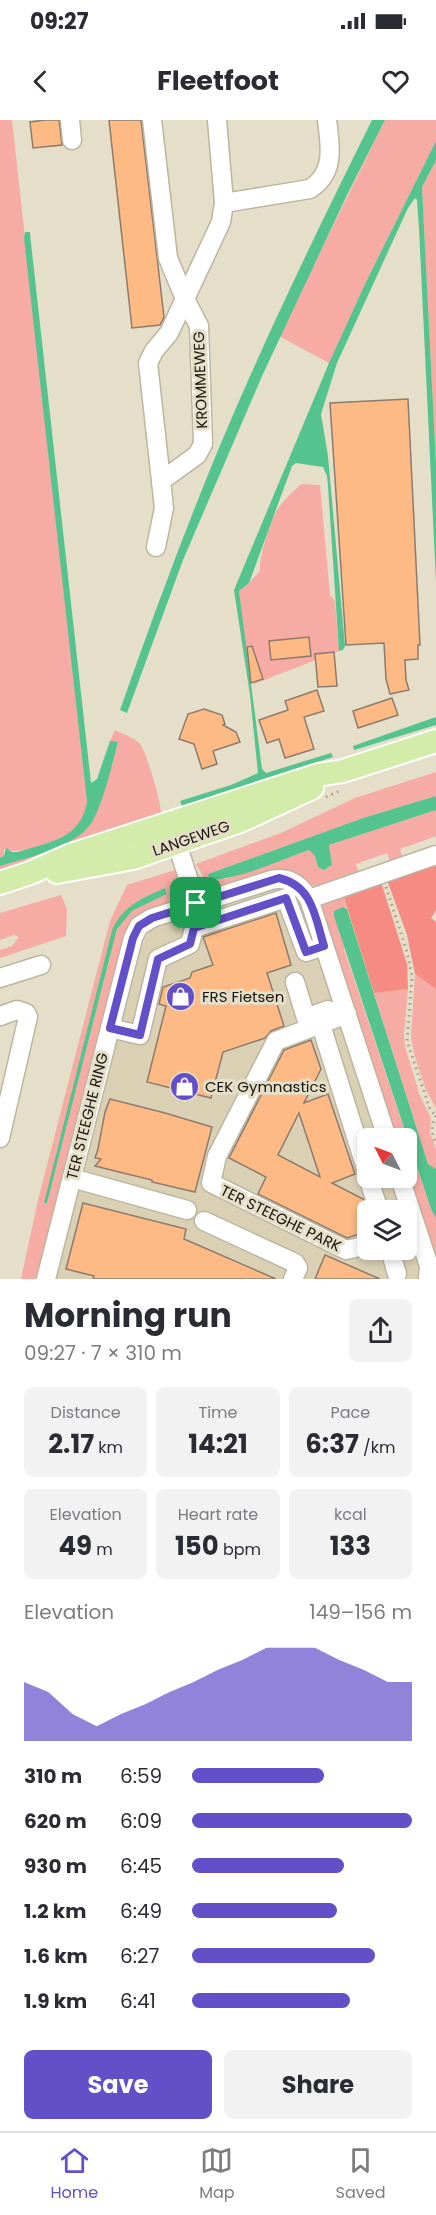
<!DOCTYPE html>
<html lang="en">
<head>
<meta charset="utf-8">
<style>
  :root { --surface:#fff; --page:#f2f2f3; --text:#2b2b33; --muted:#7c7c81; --line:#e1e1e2; --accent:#6350c9 }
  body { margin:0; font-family:Poppins,sans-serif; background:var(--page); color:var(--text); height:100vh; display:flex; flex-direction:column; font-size:22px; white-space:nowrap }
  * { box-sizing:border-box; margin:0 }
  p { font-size:20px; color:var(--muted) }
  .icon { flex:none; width:33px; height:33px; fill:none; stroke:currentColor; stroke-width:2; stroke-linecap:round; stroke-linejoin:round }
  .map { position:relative; height:1159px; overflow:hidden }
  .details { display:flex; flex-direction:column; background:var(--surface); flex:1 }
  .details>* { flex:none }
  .needle { width:39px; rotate:312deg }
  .buttons { position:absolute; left:357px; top:1008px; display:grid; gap:12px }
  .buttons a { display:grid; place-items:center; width:60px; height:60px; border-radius:9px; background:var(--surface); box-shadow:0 3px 9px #0003; font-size:30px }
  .pin { position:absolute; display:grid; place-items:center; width:51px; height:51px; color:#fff; margin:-26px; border-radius:12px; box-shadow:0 3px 9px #0006 }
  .round { display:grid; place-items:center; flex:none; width:63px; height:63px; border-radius:9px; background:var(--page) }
  .summary { display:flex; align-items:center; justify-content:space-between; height:102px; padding:0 24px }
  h1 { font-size:33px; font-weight:700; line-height:45px }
  .stats { display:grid; grid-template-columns:repeat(3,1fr); gap:9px; height:102px; padding:6px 24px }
  .stats div { display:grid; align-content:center; border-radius:9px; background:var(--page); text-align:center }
  .stats b { font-size:26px; font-weight:700 }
  .stats small { font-size:16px; font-weight:400 }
  .stats p { font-size:16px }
  .chart { height:168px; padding:12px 24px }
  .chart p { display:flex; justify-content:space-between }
  .chart svg { width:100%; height:108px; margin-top:6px; fill:var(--accent); opacity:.7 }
  .button { display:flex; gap:12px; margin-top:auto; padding:12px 24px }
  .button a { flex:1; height:69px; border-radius:9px; background:var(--accent); color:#fff; font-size:24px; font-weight:700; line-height:69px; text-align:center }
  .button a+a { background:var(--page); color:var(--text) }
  ul { padding:0 24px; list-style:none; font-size:20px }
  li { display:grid; grid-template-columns:96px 72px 1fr; align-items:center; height:45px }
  li i { height:15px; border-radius:8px; background:var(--accent) }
  .status { display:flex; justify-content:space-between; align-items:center; height:42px; padding:0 30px; background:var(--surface); direction:ltr }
  .status svg { height:16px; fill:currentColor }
  header { display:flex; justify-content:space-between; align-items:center; height:78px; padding:0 24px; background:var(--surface); font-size:27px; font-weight:700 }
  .dock { display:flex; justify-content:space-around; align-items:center; height:84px; border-top:2px solid var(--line); background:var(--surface); font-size:16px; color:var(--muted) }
  .dock a { display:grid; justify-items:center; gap:3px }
  .dock .on { color:var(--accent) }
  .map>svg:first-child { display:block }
  .built { fill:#dad1b5; fill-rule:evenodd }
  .green { fill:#f6aba4; fill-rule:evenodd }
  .forest { fill:#f58b82 }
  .water { fill:#54c38e }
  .building { fill:#fdba85; stroke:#8d7b6e; stroke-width:1.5; fill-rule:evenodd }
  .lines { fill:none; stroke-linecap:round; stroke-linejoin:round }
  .minor-casing { stroke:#bcb6a1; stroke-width:21 }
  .major-casing { stroke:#fff; stroke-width:26 }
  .path { stroke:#a49f8d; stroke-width:3; stroke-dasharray:1.5 4.5; stroke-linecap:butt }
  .minor { stroke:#fff; stroke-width:18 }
  .major { stroke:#d3ecaa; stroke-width:22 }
  .route-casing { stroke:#fff; stroke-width:12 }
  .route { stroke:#6350c9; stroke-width:8 }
  .labels { text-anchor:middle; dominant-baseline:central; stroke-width:6; stroke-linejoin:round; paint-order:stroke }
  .street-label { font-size:15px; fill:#17140d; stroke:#e5dec8 }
  .poi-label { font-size:15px; fill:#17140d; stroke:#e5dec8; text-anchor:start }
</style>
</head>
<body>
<div class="status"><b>09:27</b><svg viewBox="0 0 49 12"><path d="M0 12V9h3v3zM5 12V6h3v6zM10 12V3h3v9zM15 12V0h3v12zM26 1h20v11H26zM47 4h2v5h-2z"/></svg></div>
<header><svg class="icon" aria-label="back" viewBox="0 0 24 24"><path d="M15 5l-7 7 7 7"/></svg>Fleetfoot<svg class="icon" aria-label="heart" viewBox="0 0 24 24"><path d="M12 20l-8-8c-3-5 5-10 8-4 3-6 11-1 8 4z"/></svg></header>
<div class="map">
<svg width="436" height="1159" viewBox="0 0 436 1159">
  <rect width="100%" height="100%" fill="#e5dec8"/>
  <path class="built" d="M278,767l25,9 81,242h-16v40h28l29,89 -4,12h-367l82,-325 17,-28zM368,1090h38v40h-38z"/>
  <g class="green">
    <path d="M0,0h12l75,682c-2,8 -2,17 -8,23 -13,14 -57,32 -75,24v7l-4,2z"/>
    <polygon points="385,0 436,0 436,21 365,164 329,243 279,216"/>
    <polygon points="436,40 436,345 422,67"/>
    <path d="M301,364l19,1 10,110 5,6 4,50 -85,33 -2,-23h-5l-8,-70 10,-8 11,-12c-1,-15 9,-44 16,-59 6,-11 16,-19 25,-28z"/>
    <path d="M115,610c7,4 20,8 25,14 6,7 22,61 21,70l-11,11 -6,-6 -44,15 -18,13 -82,26v-7c32,-11 68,-18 91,-43l27,-80 -8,-2z"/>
    <polygon points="436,652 436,676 363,698 208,754 226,759 309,730 315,736 318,747 327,749 332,745 329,725 436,690 436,716 400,729 403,739 391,743 387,733 356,744 359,754 318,766 312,765 297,756 221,767 206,761 196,744 281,713 355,678"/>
    <path d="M175,750c10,28 -3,32 -26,41l-111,368h-17l17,-79 72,-279 17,-36zM165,768l2,6 -35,17 -15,18 -70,274h-2l67,-273 27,-30z"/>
    <polygon points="61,775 67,789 66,816 0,838 0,830 12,826 19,817 14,815 0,820 0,793"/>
    <polygon points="343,775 346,788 343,787 344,829 431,1089 436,1098 436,1145 407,1055 406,1018 395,1018 320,787 321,784"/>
    <polygon points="415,854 436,869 436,988 426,970 414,934 411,916"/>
    <polygon points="408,869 404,915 405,927 420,976 431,998 430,1013 436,1029 436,1049 428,1044 374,873"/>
  </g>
  <g class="forest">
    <polygon points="436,743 436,790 431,798 436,802 436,869 415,854 407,815 387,760"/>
    <polygon points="381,762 407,844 408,869 374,873 343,775"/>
  </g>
  <g class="water">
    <path d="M372,0h13l-38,75 -85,181 -79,184 -56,153 -7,-3c36,-102 73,-203 116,-302 42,-97 89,-193 136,-288z"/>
    <polygon points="436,21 436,40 422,67 436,345 436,462 419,108 417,80 415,78 408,88 337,243 321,294 328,336 345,526 343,530 339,531 328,366 327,356 323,347 296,343 292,346 249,463 239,471 262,649 266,653 331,633 333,637 182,686 180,681 183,680 231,665 258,653 250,575 234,470 329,243 365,164"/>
    <path d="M25,112h5v2l61,549 6,-4 13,-38 8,1c-6,23 -15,61 -26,80 -15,25 -66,36 -92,44v-8l4,-2 2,-8 6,4h6c31,-10 63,-13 69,-50l-63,-564z"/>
    <polygon points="436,597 436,605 354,630 353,626"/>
    <path d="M436,676v14l-107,35 3,20 -8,5 -6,-3 -3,-11 -6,-6c-32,11 -65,28 -99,30l-2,-6 155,-56z"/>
    <path d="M165,768l2,6 -35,17 -15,18 -70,274h-3l68,-273c11,-24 30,-32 53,-42z"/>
    <polygon points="343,787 347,789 428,1044 436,1049 436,1098 431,1089 334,796 334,791"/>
  </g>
  <g class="building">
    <polygon points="45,0 59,0 62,25 33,28 30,2"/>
    <polygon points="109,0 141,0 164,197 160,205 132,208"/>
    <polygon points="408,279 420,525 418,525 418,539 405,540 406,560 409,570 390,574 386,559 384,523 346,525 330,283"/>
    <polygon points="309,517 311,536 271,540 269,521"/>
    <polygon points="252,526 263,559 251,563 247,527"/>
    <polygon points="334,532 337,566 318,567 315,534"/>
    <polygon points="317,570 324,591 304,597 314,629 285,638 279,619 267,623 259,600 288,590 285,581"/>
    <polygon points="392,578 398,595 358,608 353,591"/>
    <polygon points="204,589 222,595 225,604 223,605 236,612 240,622 213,631 217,644 202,649 194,624 179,619 188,594"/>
    <polygon points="276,793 291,845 267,853 284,906 271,911 265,918 223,932 211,978 147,962 166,886 159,884 163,867 190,858 192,852 213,845 203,817"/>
    <path d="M311,920l10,29 -17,34 24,-9 27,80 -23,9 31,16 5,12v20l-21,7 -89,-44 8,-17 -37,-19 55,-108zM299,993l21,64 -42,-22z"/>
    <polygon points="110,979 165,993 212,1007 195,1072 152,1062 152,1060 95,1046 101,1039 95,1038 98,1029 105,992"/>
    <polygon points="83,1083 186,1109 184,1119 276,1159 93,1159 94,1156 66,1149"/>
    <polygon points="325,1135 380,1159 315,1159"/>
  </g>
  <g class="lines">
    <defs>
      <g id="minor">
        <polyline points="70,0 72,20"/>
        <polyline points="152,0 168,138 185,179 199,206 203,324 197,335 161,361"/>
        <path d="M224,83l86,-14c26,-17 20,-43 17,-69"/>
        <polyline points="156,427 164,388 148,243 154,231 169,213 221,102 224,83 217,0"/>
        <polyline points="173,711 196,783"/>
        <polyline points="309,779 436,735"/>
        <polyline points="0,858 41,845"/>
        <polyline points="295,862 306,898 328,890"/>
        <polyline points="347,894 276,921 217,1036 211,1063 346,1130 368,1125"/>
        <polyline points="0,896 17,890 26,893 28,897 0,1018"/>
        <polyline points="321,905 368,1055"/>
        <polyline points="110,908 140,915 158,839 190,824 194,808 286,778 306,832 324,826"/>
        <polyline points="72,1058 187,1090"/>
        <polyline points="368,1058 379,1090"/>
        <polyline points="400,1058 429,1146 428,1159"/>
        <polyline points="204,1101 295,1143 298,1148 293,1159"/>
        <polyline points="390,1130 397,1154"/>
        <path d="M46,1159l87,-341 6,-12 13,-8 119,-38c17,-4 29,4 38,19l78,239"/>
      </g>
      <g id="major">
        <polyline points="57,752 133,738 240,701 312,668"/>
        <polyline points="0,763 30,753 71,735 318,655 343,651 436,621"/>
      </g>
    </defs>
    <use href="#minor" class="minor-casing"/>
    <use href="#major" class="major-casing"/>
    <g class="path">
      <polyline points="326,677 342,670"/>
      <polyline points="386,767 407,832 412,856 407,921 430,989 436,996"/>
      <path d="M436,996c-5,9 -5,18 0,28"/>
    </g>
    <use href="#minor" class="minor"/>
    <use href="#major" class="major"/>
  </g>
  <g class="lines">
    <defs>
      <path id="route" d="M279,758c34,8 36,39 45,68l-18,6 -20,-54 -92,30 -4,16 -32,15 -18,76 -30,-7 23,-90 6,-12 13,-8z"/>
    </defs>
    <use href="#route" class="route-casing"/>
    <use href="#route" class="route"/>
  </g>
  <defs>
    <symbol id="shop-disc" viewBox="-11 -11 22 22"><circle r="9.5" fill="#6350c9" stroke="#e5dec8"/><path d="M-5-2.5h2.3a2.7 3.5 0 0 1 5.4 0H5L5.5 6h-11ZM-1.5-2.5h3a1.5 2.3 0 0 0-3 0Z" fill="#fff"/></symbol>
  </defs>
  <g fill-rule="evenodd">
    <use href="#shop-disc" x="164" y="860" width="33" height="33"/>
    <use href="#shop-disc" x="168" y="950" width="33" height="33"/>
  </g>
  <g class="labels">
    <g class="street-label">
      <text transform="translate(200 260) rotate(-92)">KROMMEWEG</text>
      <text transform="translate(191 718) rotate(-19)">LANGEWEG</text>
      <text transform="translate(87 996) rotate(-76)">TER STEEGHE RING</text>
      <text transform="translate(281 1098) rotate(26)">TER STEEGHE PARK</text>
    </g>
    <g class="poi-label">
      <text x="202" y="876">FRS Fietsen</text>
      <text x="205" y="966">CEK Gymnastics</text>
    </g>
  </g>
</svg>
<div class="buttons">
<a><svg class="needle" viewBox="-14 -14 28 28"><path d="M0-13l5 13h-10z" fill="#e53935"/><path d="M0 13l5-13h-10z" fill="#7c7c81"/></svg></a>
<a><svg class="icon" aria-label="layers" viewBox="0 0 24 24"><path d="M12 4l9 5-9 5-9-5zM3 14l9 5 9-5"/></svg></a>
</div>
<div class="pin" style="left:196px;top:783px;background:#1e9e55"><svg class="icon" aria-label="arrive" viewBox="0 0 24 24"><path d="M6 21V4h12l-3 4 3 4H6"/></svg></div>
</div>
<section class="details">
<div class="summary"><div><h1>Morning run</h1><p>09:27 · 7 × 310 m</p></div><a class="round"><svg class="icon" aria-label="share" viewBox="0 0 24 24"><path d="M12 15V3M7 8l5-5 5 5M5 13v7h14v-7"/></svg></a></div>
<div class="stats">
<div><p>Distance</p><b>2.17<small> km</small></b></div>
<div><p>Time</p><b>14:21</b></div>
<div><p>Pace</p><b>6:37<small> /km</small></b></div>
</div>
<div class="stats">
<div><p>Elevation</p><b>49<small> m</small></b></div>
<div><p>Heart rate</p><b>150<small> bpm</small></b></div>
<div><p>kcal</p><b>133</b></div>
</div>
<div class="chart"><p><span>Elevation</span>149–156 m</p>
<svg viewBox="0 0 160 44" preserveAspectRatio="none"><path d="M0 44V20L10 24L20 33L30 38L40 33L50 29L60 24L70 20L80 15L90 11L100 6L110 6L120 6L130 11L140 15L150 20L160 20V44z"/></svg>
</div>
<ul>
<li><b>310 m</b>6:59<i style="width:60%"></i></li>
<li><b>620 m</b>6:09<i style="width:100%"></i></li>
<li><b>930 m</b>6:45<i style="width:69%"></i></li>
<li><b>1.2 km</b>6:49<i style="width:66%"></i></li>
<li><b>1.6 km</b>6:27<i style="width:83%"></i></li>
<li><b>1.9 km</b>6:41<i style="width:72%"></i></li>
</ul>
<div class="button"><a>Save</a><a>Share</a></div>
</section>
<nav class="dock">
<a class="on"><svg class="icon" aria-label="home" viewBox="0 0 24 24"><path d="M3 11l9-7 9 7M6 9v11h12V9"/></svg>Home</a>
<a><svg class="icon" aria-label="map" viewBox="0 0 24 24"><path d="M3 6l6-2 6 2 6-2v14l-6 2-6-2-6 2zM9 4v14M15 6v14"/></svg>Map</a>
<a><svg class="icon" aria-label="saved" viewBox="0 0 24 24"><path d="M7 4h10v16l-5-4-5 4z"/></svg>Saved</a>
</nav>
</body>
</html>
